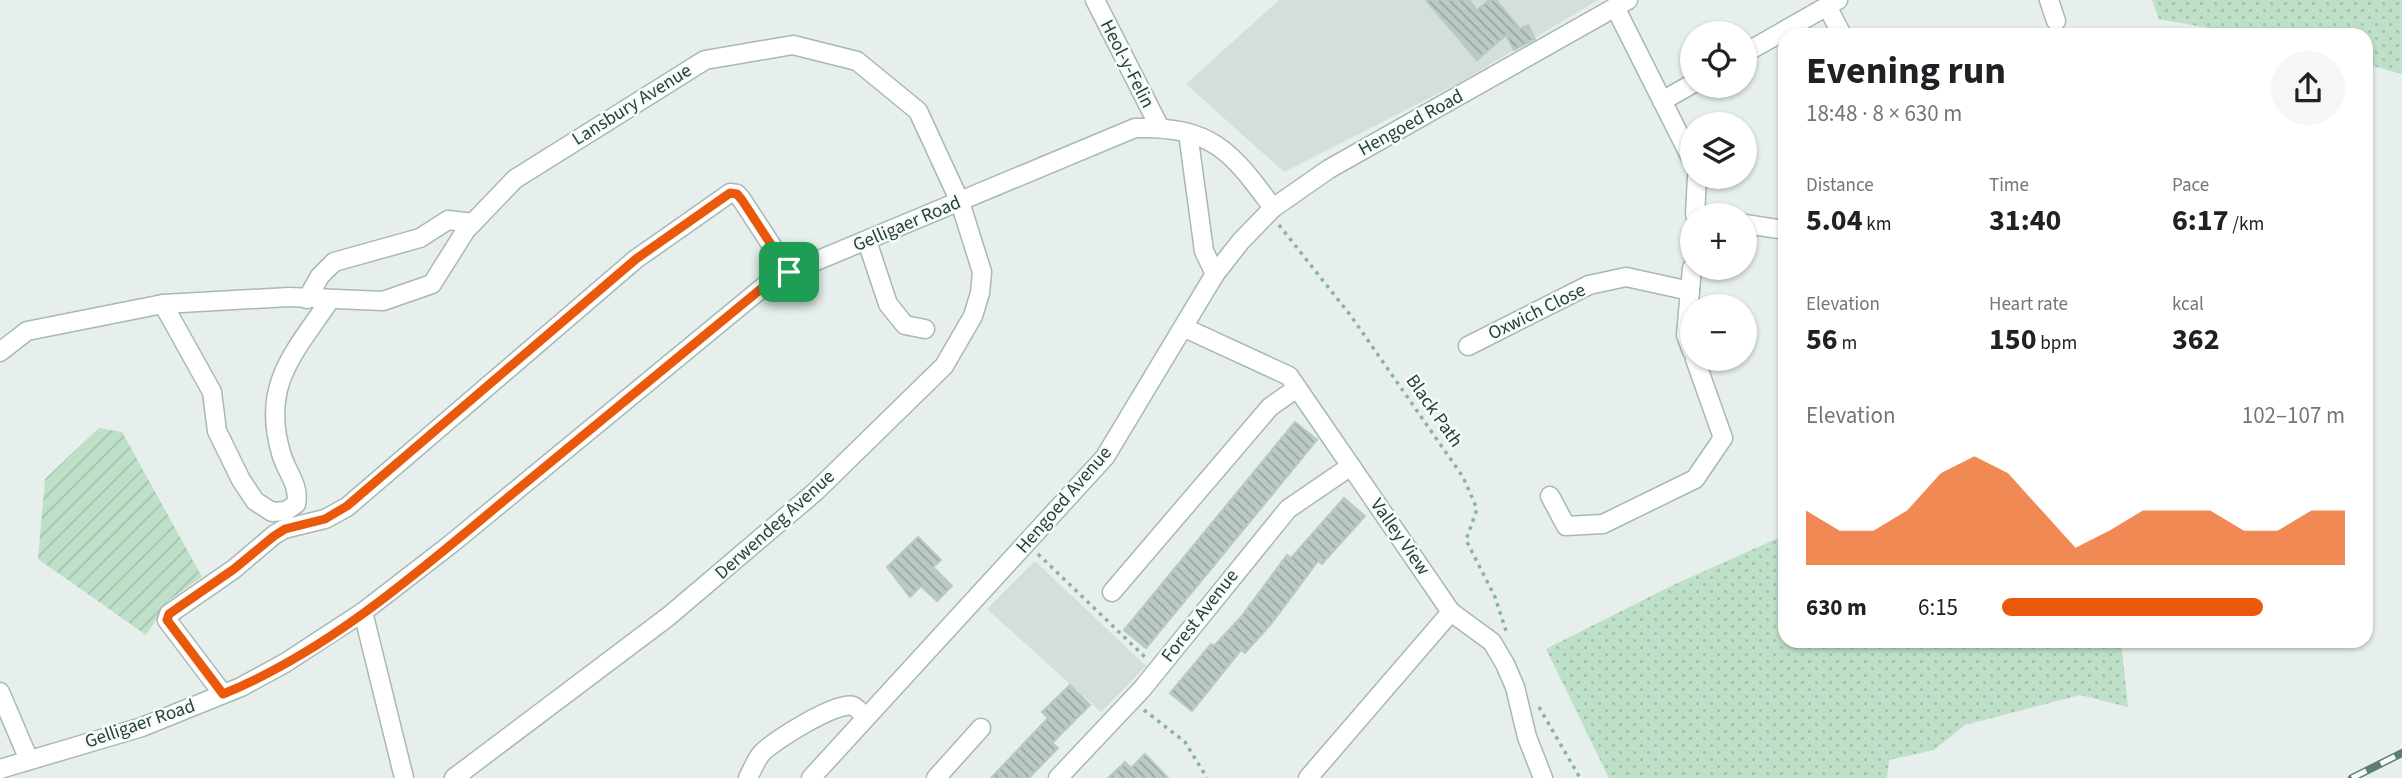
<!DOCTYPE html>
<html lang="en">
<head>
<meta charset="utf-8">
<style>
  :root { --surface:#fff; --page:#f6f6f6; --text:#202124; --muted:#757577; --accent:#ea580c }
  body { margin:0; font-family:"Source Sans 3",sans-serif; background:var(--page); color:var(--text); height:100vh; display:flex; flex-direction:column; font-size:26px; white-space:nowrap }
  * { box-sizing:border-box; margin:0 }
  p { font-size:23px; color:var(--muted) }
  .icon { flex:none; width:38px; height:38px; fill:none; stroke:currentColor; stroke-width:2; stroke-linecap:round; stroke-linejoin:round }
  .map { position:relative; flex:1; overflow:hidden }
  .panel { position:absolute; left:1778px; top:28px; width:595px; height:620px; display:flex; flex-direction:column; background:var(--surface); border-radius:21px; box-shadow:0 2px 5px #0004 }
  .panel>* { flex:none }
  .fabs { position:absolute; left:1680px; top:21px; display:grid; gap:14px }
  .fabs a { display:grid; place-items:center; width:77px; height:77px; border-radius:50%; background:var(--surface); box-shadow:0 2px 5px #0004; font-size:35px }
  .pin { position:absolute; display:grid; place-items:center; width:60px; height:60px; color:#fff; margin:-30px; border-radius:14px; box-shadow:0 4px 10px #0006 }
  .round { display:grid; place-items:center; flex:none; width:74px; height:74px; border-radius:37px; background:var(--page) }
  .overview { display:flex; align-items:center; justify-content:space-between; height:119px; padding:0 28px }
  h1 { font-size:38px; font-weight:700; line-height:52px }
  .metrics { display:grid; grid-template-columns:repeat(3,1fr); gap:10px; height:119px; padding:7px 28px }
  .metrics div { display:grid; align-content:center }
  .metrics b { font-size:30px; font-weight:700 }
  .metrics small { font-size:19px; font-weight:400 }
  .metrics p { font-size:19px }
  .chart { height:196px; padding:14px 28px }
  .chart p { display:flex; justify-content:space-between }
  .chart svg { width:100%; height:126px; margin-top:7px; fill:var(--accent); opacity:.7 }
  ul { padding:0 28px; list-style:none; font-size:23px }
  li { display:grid; grid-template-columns:112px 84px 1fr; align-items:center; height:52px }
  li i { height:18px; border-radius:9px; background:var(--accent) }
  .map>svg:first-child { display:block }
  .built { fill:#d4dfda }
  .grass { fill:url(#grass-dots) }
  .garden { fill:url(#garden-furrows) }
  .building { fill:url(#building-back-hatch); stroke:#b8c9c2; stroke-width:2 }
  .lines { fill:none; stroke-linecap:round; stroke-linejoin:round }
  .minor-casing { stroke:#a8b8b2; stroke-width:21 }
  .path { stroke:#86b3a5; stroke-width:3.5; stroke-dasharray:3.5 5; stroke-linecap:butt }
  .minor { stroke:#fff; stroke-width:18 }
  .rail-casing { stroke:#5f7d75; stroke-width:8 }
  .rail { stroke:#f7fbf9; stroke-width:5; stroke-dasharray:16; stroke-linecap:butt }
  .route-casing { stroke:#fff; stroke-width:14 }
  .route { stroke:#ea580c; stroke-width:9 }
  .labels { text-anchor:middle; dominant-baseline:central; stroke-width:5; stroke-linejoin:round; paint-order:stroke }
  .street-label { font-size:19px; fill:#24423a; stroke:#f7fbf9 }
</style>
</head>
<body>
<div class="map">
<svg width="2402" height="778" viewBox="0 0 2402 778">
  <defs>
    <pattern id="grass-dots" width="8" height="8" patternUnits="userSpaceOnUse" patternTransform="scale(1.75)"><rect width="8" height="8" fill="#bfe0c8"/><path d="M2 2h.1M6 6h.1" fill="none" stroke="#a4c1ad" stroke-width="1.8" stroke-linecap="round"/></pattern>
    <pattern id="garden-furrows" width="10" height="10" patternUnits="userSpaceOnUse" patternTransform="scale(1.75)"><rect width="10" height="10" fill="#bfe0c8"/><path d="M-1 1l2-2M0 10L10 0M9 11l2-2" fill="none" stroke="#a4c1ad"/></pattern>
    <pattern id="building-back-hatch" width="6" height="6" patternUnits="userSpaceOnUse" patternTransform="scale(1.75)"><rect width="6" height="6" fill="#bbcac4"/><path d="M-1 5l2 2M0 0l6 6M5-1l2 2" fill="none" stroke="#98a6a0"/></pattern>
  </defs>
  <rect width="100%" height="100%" fill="#e6efeb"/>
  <g class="built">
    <polygon points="1279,0 1598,0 1459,83 1284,172 1186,84"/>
    <polygon points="1035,561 1146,666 1101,712 987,609"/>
  </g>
  <g class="grass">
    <polygon points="2152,0 2402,0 2402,74 2366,64 2366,35 2247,35 2159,19"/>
    <polygon points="1785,535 1785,640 2121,641 2128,707 2080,695 1965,725 1934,750 1889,760 1887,778 1609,778 1546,649 1671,586"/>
  </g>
  <polygon class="garden" points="99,428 122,432 202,577 169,600 146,635 38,559 45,479"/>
  <g class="building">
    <polygon points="1426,0 1469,0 1477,10 1489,0 1496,0 1520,29 1528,25 1535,39 1514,50 1506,35 1477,60"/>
    <polygon points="1295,422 1317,440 1146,648 1124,630"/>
    <polygon points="1344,498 1365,516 1322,564 1318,561 1271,624 1245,653 1241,650 1192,711 1170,693 1211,644 1214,646 1241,617 1287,555 1291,558"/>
    <polygon points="918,537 941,560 933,567 952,586 937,601 921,586 910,597 887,567"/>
    <polygon points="1070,685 1090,705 1052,743 1058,748 1029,778 991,778 1048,718 1042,712"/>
    <polygon points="1145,754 1168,778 1108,778 1125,762 1131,768"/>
  </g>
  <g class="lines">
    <defs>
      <g id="minor">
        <polyline points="1095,0 1160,128"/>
        <polyline points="2049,0 2056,21"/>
        <polyline points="1827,6 1842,35"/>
        <polyline points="1615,7 1692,160"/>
        <polyline points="1745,53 1838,0"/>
        <polyline points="1662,101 1692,84"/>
        <polyline points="1695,215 1697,177"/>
        <polyline points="1745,224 1785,230"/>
        <polyline points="867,241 888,304 905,325 925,329"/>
        <polyline points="1692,268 1686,335 1692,351"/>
        <polyline points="1215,274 1241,241 1273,208 1329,169 1628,0"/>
        <polyline points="307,299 320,276 334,262 420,238 448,220 473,223"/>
        <path d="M163,304l49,88 5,39 24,49 14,21 17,11 14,-1 10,-7c4,-20 -10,-32 -15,-51 -20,-68 13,-100 49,-153"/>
        <polyline points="1185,328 1289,376 1451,612 1308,778"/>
        <polyline points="1468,346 1589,285 1626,277 1690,291"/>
        <polyline points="0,352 27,331 163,304 289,297 383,301 432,284 466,230 515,179 705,60 793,45 857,61 918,111 960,202 982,272 980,293 973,316 944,366 815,492 669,616 454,778"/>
        <polyline points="1550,496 1566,526 1603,524 1695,479 1723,438 1695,359"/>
        <polyline points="1112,592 1270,407 1297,388"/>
        <polyline points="363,612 404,778"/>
        <polyline points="1451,612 1492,642 1505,664 1515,687 1527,737 1543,778"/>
        <polyline points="0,692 29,760"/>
        <polyline points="223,694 167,620 169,614 234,569 274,535 284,529 325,519 347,507 636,259 730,193 737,194 742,200 789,272"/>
        <path d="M0,769l142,-42 99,-40 44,-24 78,-51 88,-68 322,-265 362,-151c77,-2 96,23 138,80"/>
        <path d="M748,778c4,-8 8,-18 13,-24 11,-13 78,-54 92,-48 5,2 9,8 12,12"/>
        <polyline points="811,778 1105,457 1215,274 1204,251 1188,133"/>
        <polyline points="936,778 981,728"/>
        <polyline points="1058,778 1142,689 1288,509 1351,466"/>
      </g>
    </defs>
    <use href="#minor" class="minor-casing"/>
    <g class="path">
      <polyline points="1279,225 1351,316 1463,477 1477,509 1466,540 1495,597 1506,631"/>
      <polyline points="1038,554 1146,658"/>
      <polyline points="1539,707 1580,778"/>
      <polyline points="1144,710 1185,742 1207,778"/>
    </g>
    <use href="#minor" class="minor"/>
    <defs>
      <polyline id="rail" points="2352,778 2402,753"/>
    </defs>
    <use href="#rail" class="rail-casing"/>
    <use href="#rail" class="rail"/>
  </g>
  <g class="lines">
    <defs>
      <path id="route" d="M730,193l7,1 5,6 47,72 -16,7c-89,73 -178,146 -267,220 -87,72 -177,152 -283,195l-56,-74 2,-6 65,-45 40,-33 11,-7 40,-10 22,-13 289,-247z"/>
    </defs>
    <use href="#route" class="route-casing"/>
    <use href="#route" class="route"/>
  </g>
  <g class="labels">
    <g class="street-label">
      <text transform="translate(1127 64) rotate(63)">Heol-y-Felin</text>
      <text transform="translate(632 105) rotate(-32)">Lansbury Avenue</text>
      <text transform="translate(1411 123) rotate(-29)">Hengoed Road</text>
      <text transform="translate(907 224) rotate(-23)">Gelligaer Road</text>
      <text transform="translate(1537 312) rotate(-26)">Oxwich Close</text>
      <text transform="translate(1434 411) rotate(55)">Black Path</text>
      <text transform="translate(1064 500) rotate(-49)">Hengoed Avenue</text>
      <text transform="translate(775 525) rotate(-42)">Derwendeg Avenue</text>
      <text transform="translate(1400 537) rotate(55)">Valley View</text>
      <text transform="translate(1200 616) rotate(-52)">Forest Avenue</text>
      <text transform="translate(140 724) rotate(-19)">Gelligaer Road</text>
    </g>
  </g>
</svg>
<div class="fabs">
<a><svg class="icon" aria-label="locate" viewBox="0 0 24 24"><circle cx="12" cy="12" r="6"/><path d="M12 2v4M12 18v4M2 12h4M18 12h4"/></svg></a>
<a><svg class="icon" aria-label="layers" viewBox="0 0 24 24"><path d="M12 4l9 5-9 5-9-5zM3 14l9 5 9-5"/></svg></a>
<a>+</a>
<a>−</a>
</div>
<div class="pin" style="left:789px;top:272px;background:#1e9e55"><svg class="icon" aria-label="arrive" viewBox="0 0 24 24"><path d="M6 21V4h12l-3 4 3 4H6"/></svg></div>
<section class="panel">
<div class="overview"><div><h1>Evening run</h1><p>18:48 · 8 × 630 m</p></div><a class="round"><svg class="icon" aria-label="share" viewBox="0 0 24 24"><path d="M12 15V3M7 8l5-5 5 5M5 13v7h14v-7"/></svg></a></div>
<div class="metrics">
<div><p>Distance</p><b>5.04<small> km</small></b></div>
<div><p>Time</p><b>31:40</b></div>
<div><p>Pace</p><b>6:17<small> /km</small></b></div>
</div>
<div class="metrics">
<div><p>Elevation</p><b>56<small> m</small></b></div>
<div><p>Heart rate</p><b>150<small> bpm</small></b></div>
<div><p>kcal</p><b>362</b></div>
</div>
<div class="chart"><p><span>Elevation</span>102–107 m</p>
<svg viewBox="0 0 160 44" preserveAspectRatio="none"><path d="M0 44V25L10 32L20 32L30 25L40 12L50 6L60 12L70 25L80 38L90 32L100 25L110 25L120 25L130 32L140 32L150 25L160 25V44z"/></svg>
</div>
<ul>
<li><b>630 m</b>6:15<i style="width:76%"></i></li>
</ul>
</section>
</div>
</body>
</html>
